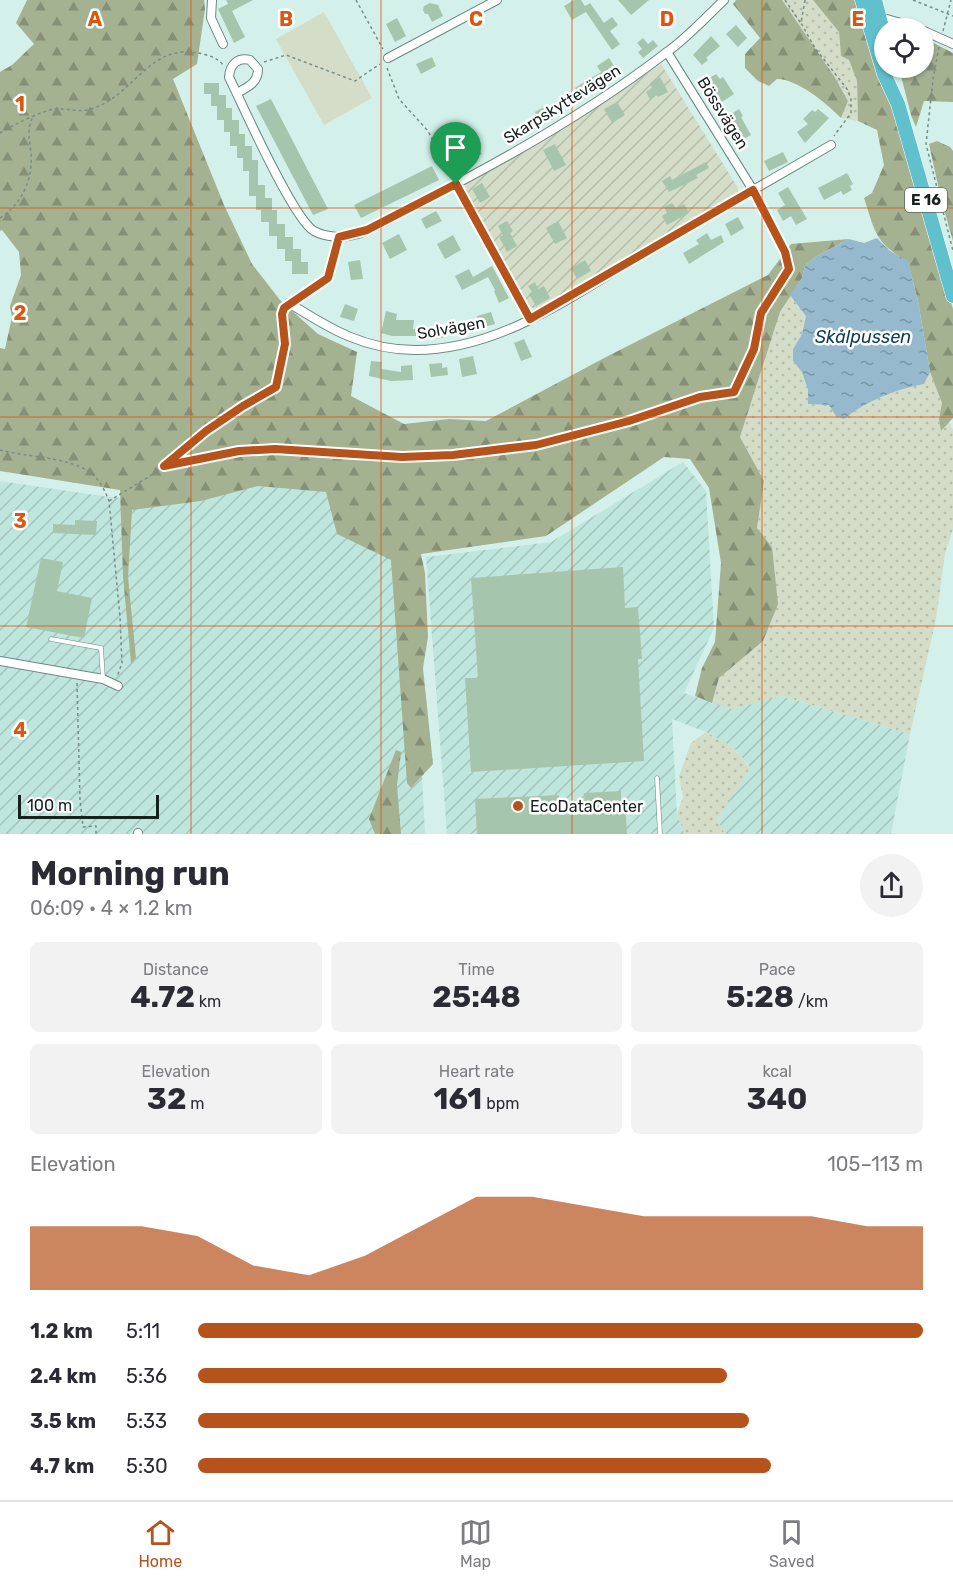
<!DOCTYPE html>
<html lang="en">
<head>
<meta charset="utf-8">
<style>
  :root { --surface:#fff; --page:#f2f2f3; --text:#2b2b33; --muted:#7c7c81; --line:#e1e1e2; --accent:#b6521c }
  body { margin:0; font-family:Rubik,sans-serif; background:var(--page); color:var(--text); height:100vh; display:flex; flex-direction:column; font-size:22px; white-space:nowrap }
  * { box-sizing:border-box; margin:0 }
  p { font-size:20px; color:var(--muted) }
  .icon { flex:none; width:33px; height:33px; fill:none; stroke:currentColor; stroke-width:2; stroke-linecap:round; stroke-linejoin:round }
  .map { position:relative; height:834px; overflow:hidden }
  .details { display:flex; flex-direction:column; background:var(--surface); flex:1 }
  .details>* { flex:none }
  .fabs { position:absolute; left:874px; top:18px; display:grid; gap:12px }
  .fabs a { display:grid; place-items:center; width:60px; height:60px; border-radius:50%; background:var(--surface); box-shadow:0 2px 4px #0004; font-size:30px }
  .scale { position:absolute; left:18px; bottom:15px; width:141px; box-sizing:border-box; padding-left:6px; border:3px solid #17221f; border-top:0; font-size:16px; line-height:21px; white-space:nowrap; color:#17221f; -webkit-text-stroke:4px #fff; paint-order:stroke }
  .pin { position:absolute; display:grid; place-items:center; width:51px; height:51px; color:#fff; margin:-62px -26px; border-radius:50% 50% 50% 0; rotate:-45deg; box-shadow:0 0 6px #0007 }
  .pin .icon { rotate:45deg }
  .round { display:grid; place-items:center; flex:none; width:63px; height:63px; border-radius:32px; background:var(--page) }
  .overview { display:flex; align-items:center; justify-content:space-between; height:102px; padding:0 30px }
  h1 { font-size:33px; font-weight:700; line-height:45px }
  .stats { display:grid; grid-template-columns:repeat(3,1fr); gap:9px; height:102px; padding:6px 30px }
  .stats div { display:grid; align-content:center; border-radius:9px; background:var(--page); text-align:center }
  .stats b { font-size:30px; font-weight:700 }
  .stats small { font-size:16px; font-weight:400 }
  .stats p { font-size:16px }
  .chart { height:168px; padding:12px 30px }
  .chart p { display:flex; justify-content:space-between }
  .chart svg { width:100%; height:108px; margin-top:6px; fill:var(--accent); opacity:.7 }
  ul { padding:0 30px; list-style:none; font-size:20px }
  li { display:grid; grid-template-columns:96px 72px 1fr; align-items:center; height:45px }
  li i { height:15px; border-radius:8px; background:var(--accent) }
  .dock { display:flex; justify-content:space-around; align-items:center; height:84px; border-top:2px solid var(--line); background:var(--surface); font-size:16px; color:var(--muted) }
  .dock a { display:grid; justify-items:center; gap:3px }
  .dock .active { color:var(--accent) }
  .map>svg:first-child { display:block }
  .industrial { fill:url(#industrial-furrows) }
  .grass { fill:url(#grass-dots) }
  .forest { fill:url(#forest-firs) }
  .garden { fill:url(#garden-furrows) }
  .pitch { fill:#d4ddc7 }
  .water { fill:url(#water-ripples) }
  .building { fill:#a6c5ad }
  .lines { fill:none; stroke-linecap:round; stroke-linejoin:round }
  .service-casing { stroke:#6c8882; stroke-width:5 }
  .minor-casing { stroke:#6c8882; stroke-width:10 }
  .trunk-casing { stroke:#fff; stroke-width:15 }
  .path { stroke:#788d88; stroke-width:1.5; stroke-dasharray:3 3; stroke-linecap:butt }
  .service { stroke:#fff; stroke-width:4 }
  .minor { stroke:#fff; stroke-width:8 }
  .trunk { stroke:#60c0cb; stroke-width:14 }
  .route-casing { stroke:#fff; stroke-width:12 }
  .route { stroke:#b6521c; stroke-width:8 }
  .grid { fill:none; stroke:#de560d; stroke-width:1.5; stroke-opacity:0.55 }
  .poi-dot { fill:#b6521c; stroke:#fff; stroke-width:2 }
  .labels { text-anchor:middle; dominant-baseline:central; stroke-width:5; stroke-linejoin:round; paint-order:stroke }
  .shield { fill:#fff; stroke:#5d6462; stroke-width:1.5 }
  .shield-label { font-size:15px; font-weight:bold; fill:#17221f }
  .street-label { font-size:16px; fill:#17221f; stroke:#fff }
  .poi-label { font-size:16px; fill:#17221f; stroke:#fff; text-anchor:start }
  .water-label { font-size:18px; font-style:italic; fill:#0e3e54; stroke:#fff }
  .grid-label { font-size:20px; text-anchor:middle; font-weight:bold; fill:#de560d; stroke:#fff; stroke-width:5; stroke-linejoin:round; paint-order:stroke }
</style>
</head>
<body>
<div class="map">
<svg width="953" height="834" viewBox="0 0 953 834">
  <defs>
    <pattern id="industrial-furrows" width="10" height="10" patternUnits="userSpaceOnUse" patternTransform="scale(1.5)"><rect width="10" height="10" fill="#bfe6dd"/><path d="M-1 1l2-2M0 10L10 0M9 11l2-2" fill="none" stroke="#a3c5bd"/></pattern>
    <pattern id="grass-dots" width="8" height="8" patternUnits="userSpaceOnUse" patternTransform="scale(1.5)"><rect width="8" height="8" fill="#d4ddc7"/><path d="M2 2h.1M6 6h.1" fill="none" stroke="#b5bdaa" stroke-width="1.8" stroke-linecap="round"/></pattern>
    <pattern id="forest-firs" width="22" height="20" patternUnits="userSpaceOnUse" patternTransform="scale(1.5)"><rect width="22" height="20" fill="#a4b291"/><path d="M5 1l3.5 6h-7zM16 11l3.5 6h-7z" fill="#859076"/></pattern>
    <pattern id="garden-furrows" width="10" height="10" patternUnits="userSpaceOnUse" patternTransform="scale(1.5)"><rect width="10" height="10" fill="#d4ddc7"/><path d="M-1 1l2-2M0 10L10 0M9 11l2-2" fill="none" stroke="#b5bdaa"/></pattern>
    <pattern id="water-ripples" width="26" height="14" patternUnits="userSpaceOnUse" patternTransform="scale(1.5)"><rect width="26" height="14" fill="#96b9cd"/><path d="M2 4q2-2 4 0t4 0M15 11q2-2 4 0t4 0" fill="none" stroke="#7996a6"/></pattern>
  </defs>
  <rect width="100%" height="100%" fill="#d3f1ea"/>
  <g class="industrial">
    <polygon points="683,462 706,491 714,628 684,693 732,709 781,696 910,734 891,834 725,834 717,820 750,767 734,748 706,732 672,719 677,814 685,834 447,834 426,557 551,542"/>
    <polygon points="260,474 407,483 425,834 0,834 0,481 116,498"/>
  </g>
  <g class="grass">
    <polygon points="782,0 813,0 839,32 841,56 849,60 857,81 858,121 841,118 848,101 834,76"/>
    <path d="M790,295l16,21 -4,18 -9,15v12l9,11 6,18v14l21,1 7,10 8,4c24,-19 50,-29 80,-35l6,-12 12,31 -3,16 3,12 7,-9 4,8v99l-8,25 -9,65 -26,115 -128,-38 -50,13 -20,-6 7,-25 44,-37 9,-94 -15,-19 7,-47 -24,-44 40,-125z"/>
    <polygon points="706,732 734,748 750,768 717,820 725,834 685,834 677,814 683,797 679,776 691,743"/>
  </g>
  <g class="forest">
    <polygon points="27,0 204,0 205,9 197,64 173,79 224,205 252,264 280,300 318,334 357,352 351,396 404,424 449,419 486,421 608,356 768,275 791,244 849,239 815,257 805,266 802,278 780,312 740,437 764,481 757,528 772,547 778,604 763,641 719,678 712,703 695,696 702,668 715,642 721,563 709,488 690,459 664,457 546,536 421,554 425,573 428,637 423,668 433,764 411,788 407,783 391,560 337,534 326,492 258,486 201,501 132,510 128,577 136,658 131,663 123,576 120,490 0,471 0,348 5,349 12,317 10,306 21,275 19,252 2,230 0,231 0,72 12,65 34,44 16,23"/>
    <path d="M736,0h46l2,3 50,73 14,25 -7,17c-14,-14 -43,-39 -64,-39l-8,7 -11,-5 -13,-13v-14l15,-16 -27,-34z"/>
    <path d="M813,0h52l88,309v109l-12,13 -2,-12 3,-16 -12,-31 -12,-71 -10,-39c-34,-21 -32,-28 -44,-64l8,-5 12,-28 -7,-35 -19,-9 -1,-40 -8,-21 -8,-4 -2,-24z"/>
    <polygon points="924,38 953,53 953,102 924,101 916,127 911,115 899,68 924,68"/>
    <polygon points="937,141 950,147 953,151 953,241 941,199 929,144"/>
    <polygon points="396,750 401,752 397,785 401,834 375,834 369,819"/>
  </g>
  <polygon class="garden" points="661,64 738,188 738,193 537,309 530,307 464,190 466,184 583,116"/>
  <polygon class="pitch" points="324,12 372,98 324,125 276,39"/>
  <path class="water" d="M877,238l13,13 18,10 10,40 12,71 -6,12c-30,6 -56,16 -80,35l-8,-3 -7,-11 -21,-1v-14l-6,-18 -9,-11v-12l9,-15 4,-18 -16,-21 12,-17 3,-12 10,-9 34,-18 15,4z"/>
  <g class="building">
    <polygon points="226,0 253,0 232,11 245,37 234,43 218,9 228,4"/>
    <polygon points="574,0 581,0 585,6 590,3 604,23 612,17 618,25 610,31 620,44 612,50 586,12 572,20 564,6"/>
    <polygon points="618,0 649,0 631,15"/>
    <polygon points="430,3 438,5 443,16 432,22 428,14 425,14 423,10 424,6"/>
    <polygon points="397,18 406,36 395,42 386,24"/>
    <polygon points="736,25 747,38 738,47 726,34"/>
    <polygon points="711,36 720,46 706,58 708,60 702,65 693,55"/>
    <polygon points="643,38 648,44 653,40 658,46 643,58 638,52 642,49 637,43"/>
    <polygon points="432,57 436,66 421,74 416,64"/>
    <polygon points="609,58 619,74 581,98 575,88 601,72 597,66"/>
    <polygon points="716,74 720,79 723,77 734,94 722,102 712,87 708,90 703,82"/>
    <polygon points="660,77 668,92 658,97 656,95 650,99 646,92 652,88 650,83"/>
    <polygon points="204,83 219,83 219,95 226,95 226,108 232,108 232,120 239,120 239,134 245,134 245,146 252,146 252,160 258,160 258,185 265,185 265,198 272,198 272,210 277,210 277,224 285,224 285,237 293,237 293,249 301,249 301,262 308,262 308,274 292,274 292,261 285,261 285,249 277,249 277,236 269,236 269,222 261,222 261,210 256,210 256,196 249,196 249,171 243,171 243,158 237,158 237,146 230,146 230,132 224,132 224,120 217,120 217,106 211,106 211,94 204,94"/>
    <polygon points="271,99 328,209 313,215 256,106"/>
    <polygon points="617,102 625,115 612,123 604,109"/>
    <polygon points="546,106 553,119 541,125 535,112"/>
    <polygon points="739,109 743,116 741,117 751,135 738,142 727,124 732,122 728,116"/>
    <polygon points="818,109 829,118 805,143 797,132 808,124 803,119 812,110 815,112"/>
    <polygon points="471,142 473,146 476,144 482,154 469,162 463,151 466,149 464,146"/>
    <polygon points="555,144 566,165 554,171 543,150"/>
    <polygon points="783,152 788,162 769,171 764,161"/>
    <polygon points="706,162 709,168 696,175 698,178 669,192 662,181 670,176 672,180"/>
    <polygon points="432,166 439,180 361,218 354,205"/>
    <polygon points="847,173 853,184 850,186 852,190 843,195 841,191 824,200 818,188"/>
    <polygon points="482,183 490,197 480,203 472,189"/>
    <polygon points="788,187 807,219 796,225 791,216 783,221 777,210 785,205 778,193"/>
    <polygon points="672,203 676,208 684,204 689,213 667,225 662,216 667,213 664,207"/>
    <polygon points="436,211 442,221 426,229 421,219"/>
    <polygon points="738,217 744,228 731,236 725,224"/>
    <polygon points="507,221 513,231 510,233 517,246 507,252 499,237 503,235 498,226"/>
    <polygon points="558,221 567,238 555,244 546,228"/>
    <polygon points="707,233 711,240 721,235 724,242 689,264 683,253 699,244 696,240"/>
    <polygon points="399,234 407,250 390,259 382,243"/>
    <polygon points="453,235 461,250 445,259 437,244"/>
    <polygon points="360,260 363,279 351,280 348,262"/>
    <polygon points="585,260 591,271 577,279 571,268"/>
    <polygon points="492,266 509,298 499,303 494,291 495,290 488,277 462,290 455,276 469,269 473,277"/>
    <polygon points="535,282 538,289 544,286 550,298 536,306 529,294 532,292 528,286"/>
    <polygon points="345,304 358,309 354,321 340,317"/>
    <polygon points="386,311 397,314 396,320 414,320 413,329 441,327 443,338 426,339 425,336 392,336 381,333"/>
    <polygon points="491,312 495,324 481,328 477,316"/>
    <polygon points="524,339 532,357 521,361 514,343"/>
    <polygon points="473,356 477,374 462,377 459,359"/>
    <polygon points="371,361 382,362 381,369 401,372 401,366 412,365 413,380 391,381 369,376"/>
    <polygon points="442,363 442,368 447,367 448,375 431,377 429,364"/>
    <polygon points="75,520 97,521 96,535 53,533 53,524 75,525"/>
    <polygon points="41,558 63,562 57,591 92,598 84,638 26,627"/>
    <polygon points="623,567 625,608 638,607 642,659 638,659 644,761 471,772 465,678 478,678 471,578"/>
    <polygon points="621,791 621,798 625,798 627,834 477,834 475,799 559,795 560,815 585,814 584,793"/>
  </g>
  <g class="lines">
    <defs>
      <g id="service">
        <polyline points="51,639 101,648 103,679"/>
        <polyline points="657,778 660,834"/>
      </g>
      <g id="minor">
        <polyline points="212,0 211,18 223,44"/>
        <polyline points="880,17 918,28"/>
        <polyline points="924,31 953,44"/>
        <polyline points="667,52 753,190"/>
        <polyline points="388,58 497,0"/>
        <path d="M237,93c11,-6 21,-10 21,-24l-8,-9c-12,-3 -20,4 -21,17 13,27 64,142 85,154 13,7 30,7 44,3 23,-8 44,-23 65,-33 85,-43 169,-91 244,-149 21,-15 38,-34 57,-52"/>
        <polyline points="456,184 530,319"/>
        <path d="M289,303c41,26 76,47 126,47 86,0 160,-56 231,-98 62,-36 123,-71 185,-107"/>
        <polyline points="0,661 103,679 118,686"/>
        <polyline points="138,833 138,834"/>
      </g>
      <g id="trunk">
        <polyline points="862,0 884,74 898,104 953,296"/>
        <polyline points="875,0 885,39"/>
      </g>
    </defs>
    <use href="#service" class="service-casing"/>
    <use href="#minor" class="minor-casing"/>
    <use href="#trunk" class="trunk-casing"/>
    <g class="path">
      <polyline points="356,0 383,49"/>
      <polyline points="785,0 800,22"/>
      <polyline points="805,0 801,23 815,48 847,89 851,99 851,113 834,136"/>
      <polyline points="913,0 953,16"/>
      <polyline points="943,31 951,0"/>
      <polyline points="939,47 933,79 926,144 953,251"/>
      <polyline points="264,62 286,55 355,81 380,64"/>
      <polyline points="387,68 399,99 428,131 451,176"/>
      <path d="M0,133c11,-7 43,-23 55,-24 11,-1 21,3 32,1 48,-11 60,-70 116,-56 8,2 16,5 20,11"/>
      <path d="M0,218c22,-14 33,-39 31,-64 -1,-13 -5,-25 2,-37"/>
      <polyline points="297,298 328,278 337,246"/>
      <path d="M0,450c26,7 70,7 91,23 9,7 14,18 18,28l11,116 2,46 -4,11 -3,1"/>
      <polyline points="167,465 206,431 243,406 276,387 285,344 283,311"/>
      <polyline points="164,467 239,451 275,449 402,457 453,455 536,445 629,421 700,397 734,392 754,349 761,313 789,269 785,252 757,198"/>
      <polyline points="109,501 163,468"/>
      <polyline points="77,683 80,800 83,827 96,826 96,834"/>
    </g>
    <use href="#service" class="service"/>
    <use href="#minor" class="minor"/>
    <use href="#trunk" class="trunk"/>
  </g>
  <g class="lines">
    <defs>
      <polygon id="route" points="456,184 530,319 753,190 785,252 789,269 761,313 754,349 734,392 700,397 629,421 536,445 453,455 402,457 275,449 239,451 164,466 206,431 243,406 276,387 285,344 282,314 284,308 328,278 339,237 367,230"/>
    </defs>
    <use href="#route" class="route-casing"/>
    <use href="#route" class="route"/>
  </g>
  <path class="grid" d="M191,0v834M381,0v834M572,0v834M762,0v834M0,208h953M0,417h953M0,626h953"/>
  <circle class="poi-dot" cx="518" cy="806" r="6"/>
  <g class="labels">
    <rect class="shield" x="905" y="188" width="42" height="24" rx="4.5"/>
    <g class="shield-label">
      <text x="926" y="200">E 16</text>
    </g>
    <g class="street-label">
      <text transform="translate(562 104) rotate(-32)">Skarpskyttevägen</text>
      <text transform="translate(723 113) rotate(58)">Bössvägen</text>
      <text transform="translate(451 328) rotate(-10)">Solvägen</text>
    </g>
    <g class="poi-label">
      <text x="530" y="806">EcoDataCenter</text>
    </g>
    <g class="water-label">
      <text x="863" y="337">Skålpussen</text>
    </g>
  </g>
  <g class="grid-label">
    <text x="95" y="26">A</text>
    <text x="286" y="26">B</text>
    <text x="476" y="26">C</text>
    <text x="667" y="26">D</text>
    <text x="858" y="26">E</text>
    <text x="20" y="111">1</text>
    <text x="20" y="320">2</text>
    <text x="20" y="528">3</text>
    <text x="20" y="737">4</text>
  </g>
</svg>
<div class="fabs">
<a><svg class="icon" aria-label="locate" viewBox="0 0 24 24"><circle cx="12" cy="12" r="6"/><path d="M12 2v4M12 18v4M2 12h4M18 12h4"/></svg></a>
</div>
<div class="scale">100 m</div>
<div class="pin" style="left:456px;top:184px;background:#1e9e55"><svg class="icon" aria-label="arrive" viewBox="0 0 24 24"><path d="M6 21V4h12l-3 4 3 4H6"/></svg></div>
</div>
<section class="details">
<div class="overview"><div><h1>Morning run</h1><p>06:09 · 4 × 1.2 km</p></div><a class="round"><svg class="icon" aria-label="share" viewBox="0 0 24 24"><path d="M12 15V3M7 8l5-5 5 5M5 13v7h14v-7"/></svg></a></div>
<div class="stats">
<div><p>Distance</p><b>4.72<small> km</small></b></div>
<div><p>Time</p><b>25:48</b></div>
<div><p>Pace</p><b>5:28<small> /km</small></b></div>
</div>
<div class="stats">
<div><p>Elevation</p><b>32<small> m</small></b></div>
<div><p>Heart rate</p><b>161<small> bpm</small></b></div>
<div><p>kcal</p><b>340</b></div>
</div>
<div class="chart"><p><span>Elevation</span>105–113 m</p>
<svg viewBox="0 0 160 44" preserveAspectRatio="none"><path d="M0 44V18L10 18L20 18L30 22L40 34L50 38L60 30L70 18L80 6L90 6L100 10L110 14L120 14L130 14L140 14L150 18L160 18V44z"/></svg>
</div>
<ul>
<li><b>1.2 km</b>5:11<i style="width:100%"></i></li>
<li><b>2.4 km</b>5:36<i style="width:73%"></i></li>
<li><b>3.5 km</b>5:33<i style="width:76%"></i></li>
<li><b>4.7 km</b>5:30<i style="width:79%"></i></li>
</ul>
</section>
<nav class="dock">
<a class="active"><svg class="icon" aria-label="home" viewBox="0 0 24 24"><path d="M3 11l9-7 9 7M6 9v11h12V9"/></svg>Home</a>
<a><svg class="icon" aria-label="map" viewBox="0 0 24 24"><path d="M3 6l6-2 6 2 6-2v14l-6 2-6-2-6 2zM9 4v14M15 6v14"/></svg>Map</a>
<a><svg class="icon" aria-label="saved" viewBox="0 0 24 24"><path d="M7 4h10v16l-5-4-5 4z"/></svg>Saved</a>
</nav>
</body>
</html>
